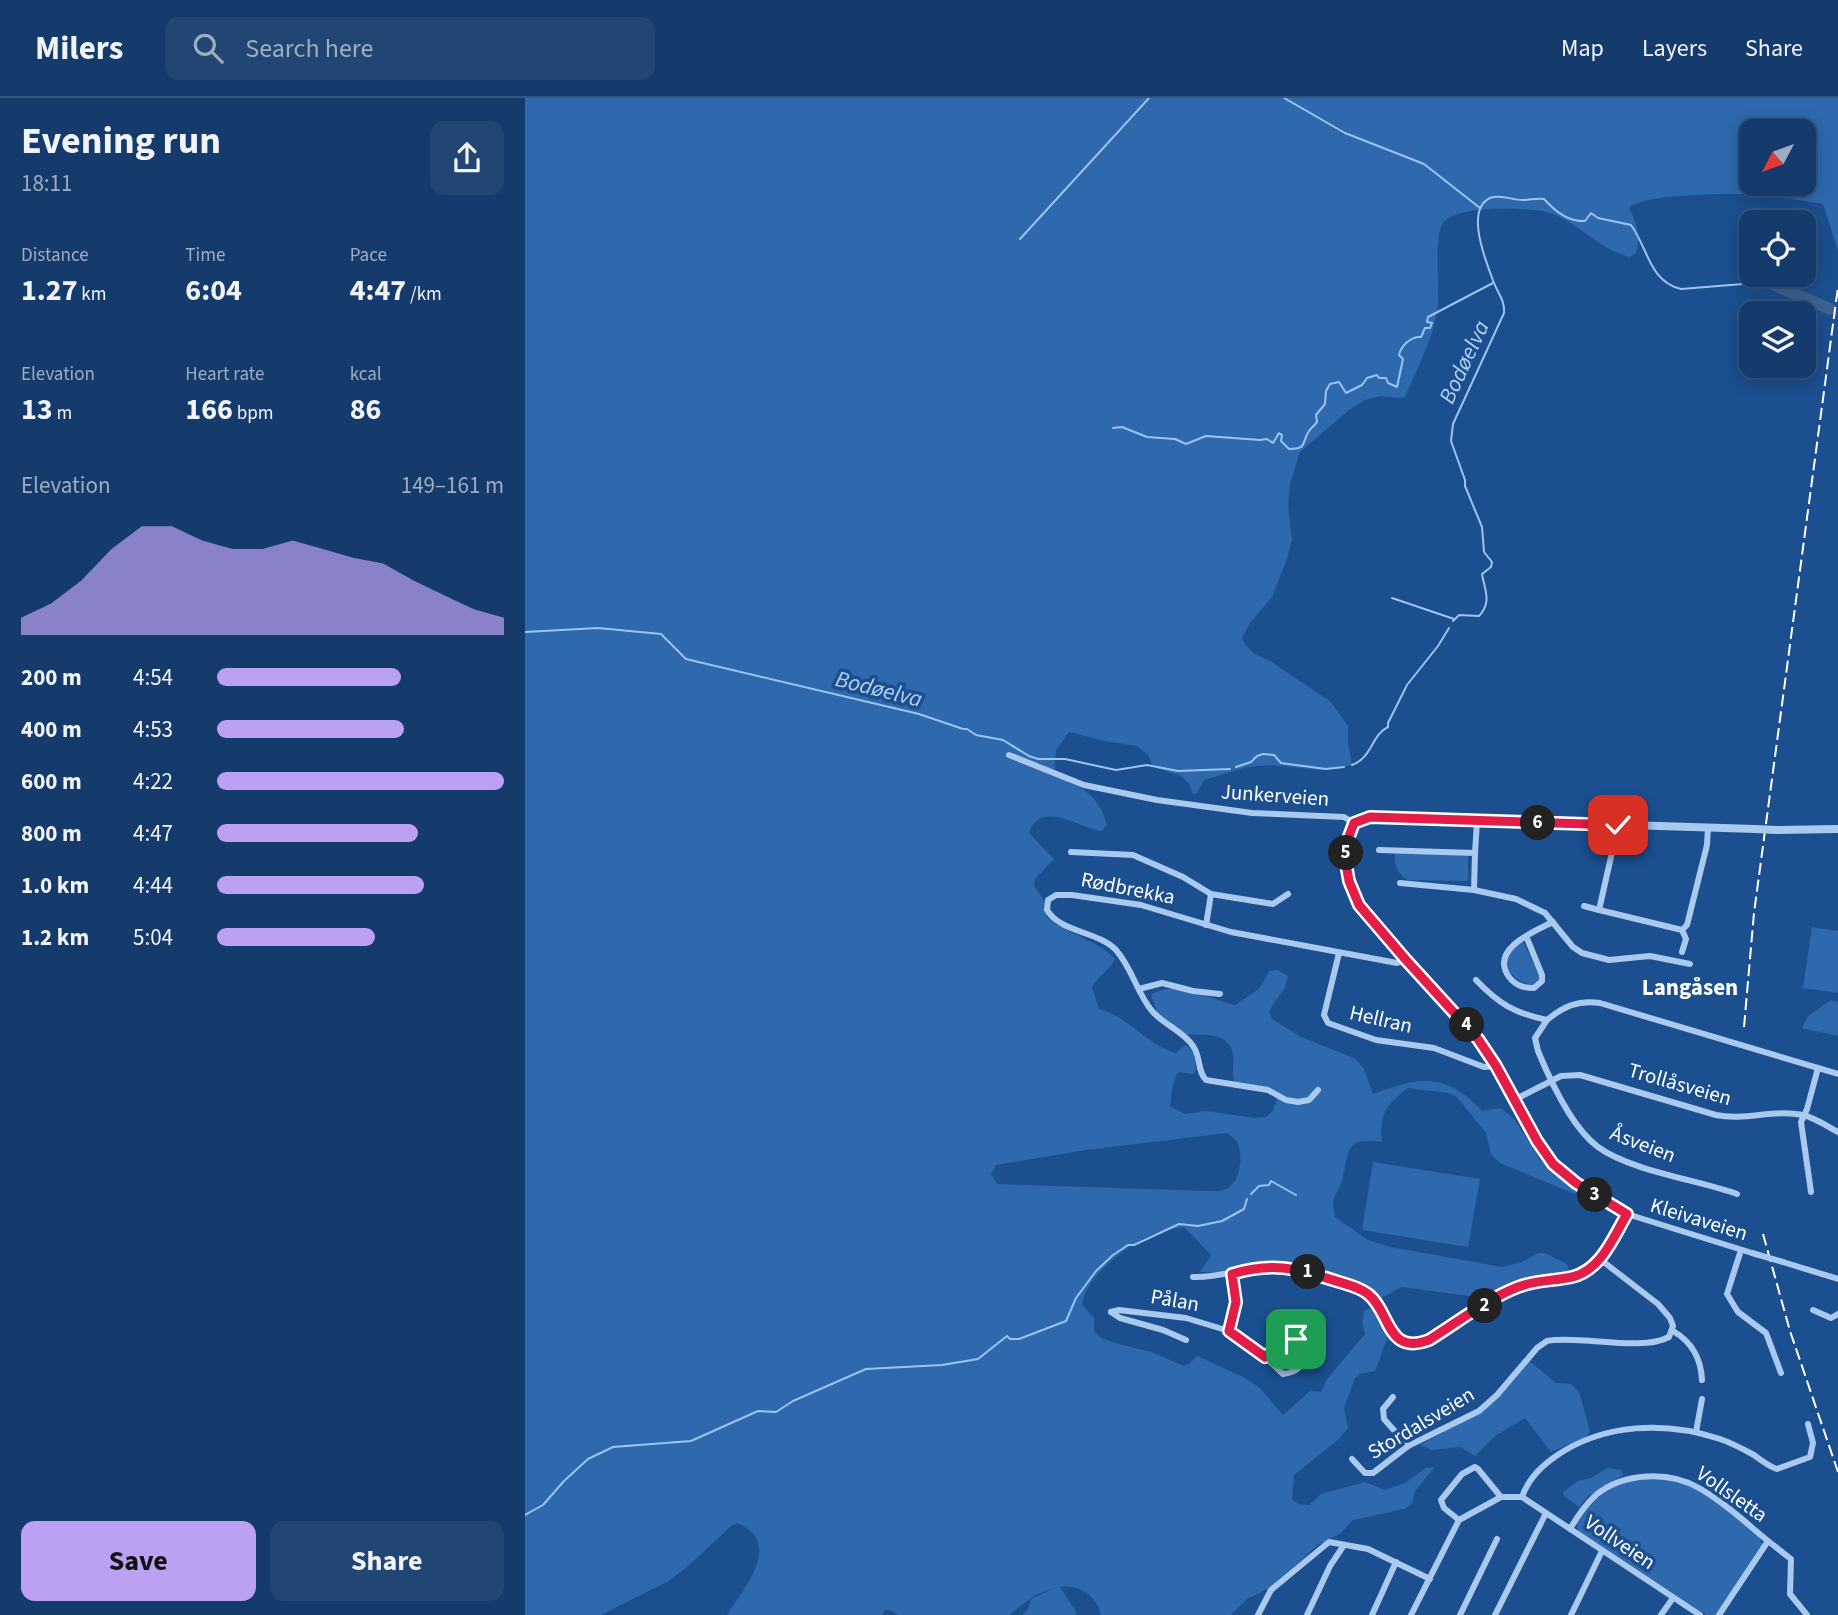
<!DOCTYPE html>
<html lang="en">
<head>
<meta charset="utf-8">
<style>
  :root { --surface:#143b6b; --page:#214673; --text:#f1f3f6; --muted:#9dadc1; --line:#33557e; --accent:#bca0f2 }
  body { margin:0; font-family:"Source Sans 3",sans-serif; background:var(--page); color:var(--text); height:100vh; display:flex; flex-direction:column; font-size:26px; white-space:nowrap }
  * { box-sizing:border-box; margin:0 }
  p { font-size:23px; color:var(--muted) }
  .icon { flex:none; width:38px; height:38px; fill:none; stroke:currentColor; stroke-width:2; stroke-linecap:round; stroke-linejoin:round }
  .map { position:relative; flex:1; overflow:hidden }
  .sheet { display:flex; flex-direction:column; background:var(--surface); width:525px }
  .sheet>* { flex:none }
  .needle { width:46px; rotate:229deg }
  .controls { position:absolute; left:1214px; top:21px; display:grid; gap:14px }
  .controls a { display:grid; place-items:center; width:77px; height:77px; border-radius:14px; background:var(--surface); box-shadow:0 4px 18px #0003,0 0 0 2px var(--line); font-size:35px }
  .pin { position:absolute; display:grid; place-items:center; width:60px; height:60px; color:#fff; margin:-30px; border-radius:14px; box-shadow:0 4px 10px #0006 }
  .km { position:absolute; width:35px; height:35px; margin:-18px; border-radius:50%; background:#222; color:#fff; font-size:19px; line-height:35px; text-align:center }
  .round { display:grid; place-items:center; flex:none; width:74px; height:74px; border-radius:14px; background:var(--page) }
  .headline { display:flex; align-items:center; justify-content:space-between; height:119px; padding:0 21px }
  h1 { font-size:38px; font-weight:700; line-height:52px }
  .stats { display:grid; grid-template-columns:repeat(3,1fr); gap:10px; height:119px; padding:7px 21px }
  .stats div { display:grid; align-content:center }
  .stats b { font-size:30px; font-weight:700 }
  .stats small { font-size:19px; font-weight:400 }
  .stats p { font-size:19px }
  .chart { height:196px; padding:14px 21px }
  .chart p { display:flex; justify-content:space-between }
  .chart svg { width:100%; height:126px; margin-top:7px; fill:var(--accent); opacity:.7 }
  .action { display:flex; gap:14px; margin-top:auto; padding:14px 21px }
  .action a { flex:1; height:80px; border-radius:14px; background:var(--accent); color:#111; font-size:28px; font-weight:700; line-height:80px; text-align:center }
  .action a+a { background:var(--page); color:var(--text) }
  ul { padding:0 21px; list-style:none; font-size:23px }
  li { display:grid; grid-template-columns:112px 84px 1fr; align-items:center; height:52px }
  li i { height:18px; border-radius:9px; background:var(--accent) }
  header { display:flex; align-items:center; gap:42px; box-sizing:border-box; height:98px; padding:0 35px; background:var(--surface); border-bottom:2px solid var(--line) }
  header strong { font-size:33px }
  nav { display:flex; gap:38px; margin-inline-start:auto; font-size:24px }
  .search { width:490px; height:63px; background:var(--page); display:flex; align-items:center; gap:18px; box-sizing:border-box; padding:0 24px; border-radius:14px; color:var(--muted); font-size:26px }
  main { display:flex; flex:1; min-height:0 }
  .map>svg:first-child { display:block }
  .green { fill:#2e69ad; fill-rule:evenodd }
  .lines { fill:none; stroke-linecap:round; stroke-linejoin:round }
  .stream { stroke:#9cc4f0; stroke-width:2 }
  .river { stroke:#3c6290; stroke-width:12 }
  .minor { stroke:#a9c9ee; stroke-width:6 }
  .tertiary { stroke:#a9c9ee; stroke-width:8 }
  .rail { stroke:#fff; stroke-width:2; stroke-dasharray:12 5; stroke-linecap:butt }
  .minor-bridge { stroke:#a9c9ee; stroke-width:6 }
  .tertiary-bridge { stroke:#a9c9ee; stroke-width:8 }
  .route-casing { stroke:#fff; stroke-width:14 }
  .route { stroke:#e11d48; stroke-width:9 }
  .labels { text-anchor:middle; dominant-baseline:central; stroke-width:7; stroke-linejoin:round; paint-order:stroke }
  .street-label { font-size:21px; fill:#fff; stroke:#1b4f8f }
  .water-label { font-size:23px; font-style:italic; fill:#b5d3f5; stroke:#1b4f8f }
  .neighbourhood-label { font-size:23px; font-weight:bold; fill:#fff; stroke:#1b4f8f }
</style>
</head>
<body>
<header>
<strong>Milers</strong>
<div class="search"><svg class="icon" aria-label="search" viewBox="0 0 24 24"><circle cx="10" cy="10" r="6"/><path d="M15 15l6 6"/></svg>Search here</div>
<nav><a>Map</a><a>Layers</a><a>Share</a></nav>
</header>
<main>
<section class="sheet">
<div class="headline"><div><h1>Evening run</h1><p>18:11</p></div><a class="round"><svg class="icon" aria-label="share" viewBox="0 0 24 24"><path d="M12 15V3M7 8l5-5 5 5M5 13v7h14v-7"/></svg></a></div>
<div class="stats">
<div><p>Distance</p><b>1.27<small> km</small></b></div>
<div><p>Time</p><b>6:04</b></div>
<div><p>Pace</p><b>4:47<small> /km</small></b></div>
</div>
<div class="stats">
<div><p>Elevation</p><b>13<small> m</small></b></div>
<div><p>Heart rate</p><b>166<small> bpm</small></b></div>
<div><p>kcal</p><b>86</b></div>
</div>
<div class="chart"><p><span>Elevation</span>149–161 m</p>
<svg viewBox="0 0 160 44" preserveAspectRatio="none"><path d="M0 44V38L10 33L20 25L30 14L40 6L50 6L60 11L70 14L80 14L90 11L100 14L110 17L120 19L130 25L140 30L150 35L160 38V44z"/></svg>
</div>
<ul>
<li><b>200 m</b>4:54<i style="width:64%"></i></li>
<li><b>400 m</b>4:53<i style="width:65%"></i></li>
<li><b>600 m</b>4:22<i style="width:100%"></i></li>
<li><b>800 m</b>4:47<i style="width:70%"></i></li>
<li><b>1.0 km</b>4:44<i style="width:72%"></i></li>
<li><b>1.2 km</b>5:04<i style="width:55%"></i></li>
</ul>
<div class="action"><a>Save</a><a>Share</a></div>
</section>
<div class="map">
<svg width="1313" height="1517" viewBox="0 0 1313 1517">
  <rect width="100%" height="100%" fill="#1b4f8f"/>
  <g class="green">
    <path d="M0,0h1313v153l-15,-47c-19,-3 -39,-7 -59,-9 -25,-2 -120,-2 -135,13 8,16 12,28 7,45l-6,4c-32,-8 -52,-35 -80,-44 -19,-6 -98,-9 -108,12 -9,18 -1,64 -5,86 -5,31 -20,57 -32,86l-7,1 -17,-2 -16,4 -16,10 -49,42 -10,32 -2,22 4,34 -5,19 -15,38 -22,26 -8,15 3,6 8,9 17,8 61,41 17,24v16l4,23 -34,5 -47,-5 -24,2 -43,13 -7,13 -4,1 -5,-12 -7,-6 -28,-9 -5,-12 -11,-9 -33,-5 -35,-9 -13,19 -2,24c26,10 46,21 53,50l-6,6c-21,-3 -61,-32 -72,2l25,26 -19,20 -1,7 10,14 3,17c20,18 50,22 68,42 -6,11 -16,17 -23,28l7,22c29,7 46,35 77,44l9,-8 10,6 1,20 -3,3 -15,-2 -5,12 -3,22 15,8 21,-3 49,7 11,-1 7,-6 4,-12 -5,-6 -37,-9c-5,-12 2,-27 -5,-38 -13,-20 -44,-4 -61,-17 -10,-8 -14,-23 -18,-34 22,-16 60,4 84,10l24,-16 10,-18 9,-1 10,6 -3,11 -16,24 3,8 29,18 55,22 8,10 9,25c46,-17 72,-23 109,17l19,-3 14,12 26,41 36,30 -2,3 -75,-31 -9,-9 -5,-21 -29,-36 -9,-4 -40,-5c-22,17 -29,26 -26,54 -39,-6 -32,10 -40,38 -6,19 -12,15 -7,37l33,23 23,7 111,20 20,-5 16,-9h7l22,11 3,10 -43,7 -33,15 -18,1 -74,-10 -21,11h-5l-16,-13 -68,-21 -20,-1 -54,9h-18l11,-17 -27,-28c-11,2 -23,4 -33,8 -25,11 -65,41 -69,69l12,14v13l7,7 14,5 36,9 33,14 6,-3 7,-7 48,22 15,10 23,27 27,-24 11,1 6,-13 38,-45 -3,-12 2,-11 7,-3 17,30c-6,11 -7,21 -13,33l-15,3 -5,4 -11,30 4,20 -9,11 -45,36 -2,25 7,4 10,1 12,-11 44,-12 20,8 20,-7 21,-15 9,-1 -20,24 -3,13 -8,5 -51,11 -13,14 -22,11 -48,43 -23,11 -16,16h-130c-4,-19 -22,-31 -41,-28l17,26 -3,2h-52l6,-6 3,-10 24,-11 -20,7 -26,20h-110l-10,-5h-4l-3,5h-155c18,-28 57,-73 10,-92l-6,3 -45,42 -19,14 -66,33h-76zM1227,33h52v53h-52zM702,1035c3,3 7,4 9,7 8,12 5,40 -8,48 -6,4 -15,3 -22,3l-209,-7 -6,-10 5,-9 90,-15z"/>
    <path d="M871,754l72,3v26l-61,-1c-9,-6 -15,-17 -11,-28z"/>
    <polygon points="1287,829 1313,833 1313,895 1278,890"/>
    <path d="M998,843l17,37 -7,7c-27,-4 -35,-29 -10,-44z"/>
    <polygon points="1306,902 1313,904 1313,938 1277,930 1283,918"/>
    <polygon points="848,1064 955,1081 943,1149 837,1132"/>
    <polygon points="1004,1263 1031,1285 1046,1286 1054,1294 1065,1333 1062,1338 1026,1354 1000,1320 970,1338 950,1358 935,1349 907,1352 895,1347 958,1313"/>
    <polygon points="1082,1370 1097,1372 1098,1377 1062,1399 1054,1409 1039,1398 1038,1394 1053,1383 1066,1380"/>
    <path d="M1114,1381c15,0 30,0 44,4 28,8 53,36 76,53l3,8 -46,71h-10l-128,-84 -1,-7c18,-27 30,-37 62,-45z"/>
  </g>
  <g class="lines">
    <g class="stream">
      <polyline points="759,0 820,35 899,66 955,110"/>
      <polyline points="495,141 624,0"/>
      <path d="M588,330l9,-1 25,10 28,2 11,5 20,-8 54,4 7,-1 6,4 6,-10 3,2 -1,6 8,8c19,0 12,-6 20,-18 2,-3 6,-6 8,-9l-1,-7 9,-11 1,-13 4,-7 9,-2 7,11 16,-8 5,-7 10,-3 2,3h7l2,5 9,4 6,-28 -4,-4c2,-9 12,-19 22,-18l4,-9h5l2,-5 -5,-1 1,-5 65,-34"/>
      <polyline points="867,500 929,521"/>
      <path d="M928,523l6,-6 20,1c13,-14 6,-25 3,-42l9,-7 1,-5 -8,-10 -2,-25 -17,-41v-6l-14,-39 2,-17 51,-111c1,-12 -6,-20 -10,-30 -7,-19 -30,-73 -4,-85 11,-4 22,2 32,2 8,0 14,-2 22,-1 11,12 24,23 41,22l6,-8 7,5 33,7c17,23 18,56 50,64l87,-7"/>
      <polyline points="0,534 73,530 136,536 161,561 394,616 438,631 442,631 451,637 478,642 504,658 513,661 540,661 591,672 622,667 653,673 705,671"/>
      <path d="M827,667c21,-8 19,-30 36,-38v-4l19,-38 31,-39 11,-18"/>
      <polyline points="711,669 726,664 732,658 738,656 749,657 756,665 801,671 819,669"/>
      <polyline points="726,1096 734,1088 744,1087 746,1083 771,1097"/>
      <polyline points="0,1417 18,1407 39,1383 63,1361 88,1349 166,1343 233,1313 251,1314 268,1303 341,1271 417,1267 453,1261 482,1238 485,1241 494,1241 541,1223 551,1200 571,1173 588,1157 603,1147 609,1147 654,1126 673,1128 697,1123 719,1111 722,1101"/>
    </g>
    <polyline class="river" points="1243,184 1305,211"/>
    <g class="minor">
      <polyline points="484,657 559,687 632,702 727,715 819,719 829,725"/>
      <polyline points="1093,728 1074,812 1157,832"/>
      <polyline points="854,752 950,755 949,792 875,785"/>
      <polyline points="546,754 608,757 658,779 686,796 748,806 763,796"/>
      <polyline points="950,755 952,723"/>
      <polyline points="949,792 991,801 1020,815 1048,849 1057,855 1084,862 1125,858 1165,866"/>
      <polyline points="1059,808 1074,812"/>
      <polyline points="681,827 686,796"/>
      <path d="M1001,838l16,39v6l-8,7c-10,0 -18,-2 -25,-11 -20,-28 26,-46 44,-55"/>
      <polyline points="1157,854 1161,841 1157,832 1162,827 1182,747 1183,729"/>
      <polyline points="814,855 799,917 803,925 851,942 909,950 959,969 971,968"/>
      <path d="M951,882c23,24 38,33 71,40 17,-14 31,-20 53,-17l238,71"/>
      <polyline points="614,891 637,885 668,893 695,896"/>
      <path d="M1022,922l-12,18 3,13c12,29 34,77 60,96 33,24 100,33 139,47"/>
      <path d="M793,992l-9,10 -11,2 -12,-2 -18,-10 -62,-10c-9,-9 -5,-24 -13,-34 -10,-15 -29,-21 -41,-35 -15,-18 -20,-43 -36,-61 -18,-19 -55,-17 -69,-40l1,-10 8,-5h16l69,10 90,27 166,31 9,-3"/>
      <path d="M989,1002l47,-24 19,-1 136,40c29,6 58,-6 87,0 12,3 24,11 35,17"/>
      <polyline points="1286,1094 1276,1024 1282,1011 1293,970"/>
      <polyline points="1216,1152 1202,1196 1213,1214 1241,1235 1256,1275"/>
      <polyline points="1258,1164 1313,1181"/>
      <path d="M668,1179c25,1 46,-8 70,-10 32,-3 66,10 95,22 32,12 25,69 71,51 28,-17 55,-37 84,-51 17,-8 35,-9 53,-11 34,-5 46,-38 61,-64l125,39"/>
      <polyline points="1288,1212 1306,1220 1313,1216"/>
      <path d="M586,1214l8,-2 67,8 43,13 36,26 18,17c15,-2 24,-10 23,-25l-5,-7 -11,-3 -10,5 -15,13"/>
      <polyline points="586,1214 595,1220 638,1232 661,1242"/>
      <polyline points="704,1233 711,1204 707,1176"/>
      <path d="M1148,1233c19,11 28,27 29,49"/>
      <polyline points="868,1299 858,1311 859,1321 883,1348"/>
      <polyline points="1171,1334 1177,1301"/>
      <path d="M827,1361l13,14h8l35,-27 71,-35 18,-16 40,-47 10,-7c34,-6 94,11 122,-4l4,-11 -3,-8 -12,-14 -57,-44"/>
      <path d="M997,1399c6,-18 18,-30 34,-41 48,-33 110,-35 164,-17 12,4 23,10 34,16 7,5 14,11 23,14l33,-12 3,-14 -5,-19"/>
      <polyline points="997,1399 1175,1517"/>
      <polyline points="934,1422 919,1410 916,1402 937,1376 950,1369 953,1371 976,1399"/>
      <path d="M1045,1431c7,-12 16,-25 26,-34 28,-23 73,-24 103,-7 25,14 47,35 69,53l-49,74"/>
      <polyline points="1243,1443 1266,1461 1265,1496 1282,1517"/>
      <polyline points="733,1517 746,1492 804,1444 843,1451 905,1481"/>
      <polyline points="782,1517 805,1468 819,1447"/>
      <polyline points="847,1517 871,1464"/>
      <polyline points="886,1517 934,1422 976,1399 997,1399"/>
      <polyline points="935,1517 972,1441"/>
      <polyline points="970,1517 1021,1415"/>
      <polyline points="1046,1517 1077,1453"/>
      <polyline points="1136,1517 1148,1500"/>
    </g>
    <g class="tertiary">
      <polyline points="1251,732 1313,731"/>
      <path d="M1102,1116l-51,-31 -23,-19 -16,-23 -41,-75 -18,-27 -113,-126c-20,-28 -25,-59 -11,-90l16,-6 385,12"/>
    </g>
    <g class="rail">
      <polyline points="1219,929 1229,815 1313,189"/>
      <polyline points="1238,1136 1265,1233 1313,1374"/>
    </g>
    <polyline class="minor-bridge" points="1227,1155 1258,1164"/>
    <polyline class="tertiary-bridge" points="1230,731 1251,732"/>
  </g>
  <g class="lines">
    <defs>
      <path id="route" d="M771,1241l-11,1 -20,17 -36,-26 7,-29 -4,-28c40,-12 62,-6 101,6 11,4 25,6 35,14 23,18 18,62 61,46 29,-18 58,-41 89,-53 18,-7 36,-6 54,-10 29,-7 41,-39 55,-63l-51,-31 -23,-19 -16,-23 -41,-75 -18,-27 -72,-79 -47,-55 -10,-24 -3,-17 2,-25 6,-16 16,-6 248,8"/>
    </defs>
    <use href="#route" class="route-casing"/>
    <use href="#route" class="route"/>
  </g>
  <g class="labels">
    <g class="street-label">
      <text transform="translate(750 697) rotate(4)">Junkerveien</text>
      <text transform="translate(603 790) rotate(11)">Rødbrekka</text>
      <text transform="translate(856 921) rotate(13)">Hellran</text>
      <text transform="translate(1155 986) rotate(16)">Trollåsveien</text>
      <text transform="translate(1118 1046) rotate(21)">Åsveien</text>
      <text transform="translate(1174 1121) rotate(17)">Kleivaveien</text>
      <text transform="translate(650 1202) rotate(10)">Pålan</text>
      <text transform="translate(896 1325) rotate(-31)">Stordalsveien</text>
      <text transform="translate(1207 1396) rotate(35)">Vollsletta</text>
      <text transform="translate(1095 1444) rotate(34)">Vollveien</text>
    </g>
    <g class="water-label">
      <text transform="translate(939 264) rotate(-65)">Bodøelva</text>
      <text transform="translate(354 591) rotate(14)">Bodøelva</text>
    </g>
    <g class="neighbourhood-label">
      <text x="1165" y="889">Langåsen</text>
    </g>
  </g>
</svg>
<div class="controls">
<a><svg class="needle" viewBox="-14 -14 28 28"><path d="M0-13l5 13h-10z" fill="#e53935"/><path d="M0 13l5-13h-10z" fill="#9dadc1"/></svg></a>
<a><svg class="icon" aria-label="locate" viewBox="0 0 24 24"><circle cx="12" cy="12" r="6"/><path d="M12 2v4M12 18v4M2 12h4M18 12h4"/></svg></a>
<a><svg class="icon" aria-label="layers" viewBox="0 0 24 24"><path d="M12 4l9 5-9 5-9-5zM3 14l9 5 9-5"/></svg></a>
</div>
<div class="pin" style="left:771px;top:1241px;background:#1e9e55"><svg class="icon" aria-label="arrive" viewBox="0 0 24 24"><path d="M6 21V4h12l-3 4 3 4H6"/></svg></div>
<div class="pin" style="left:1093px;top:727px;background:#d93025"><svg class="icon" aria-label="check" viewBox="0 0 24 24"><path d="M5 12l5 5 9-10"/></svg></div>
<b class="km" style="left:783px;top:1174px">1</b>
<b class="km" style="left:960px;top:1208px">2</b>
<b class="km" style="left:1070px;top:1097px">3</b>
<b class="km" style="left:942px;top:927px">4</b>
<b class="km" style="left:821px;top:755px">5</b>
<b class="km" style="left:1013px;top:725px">6</b>
</div>
</main>
</body>
</html>
